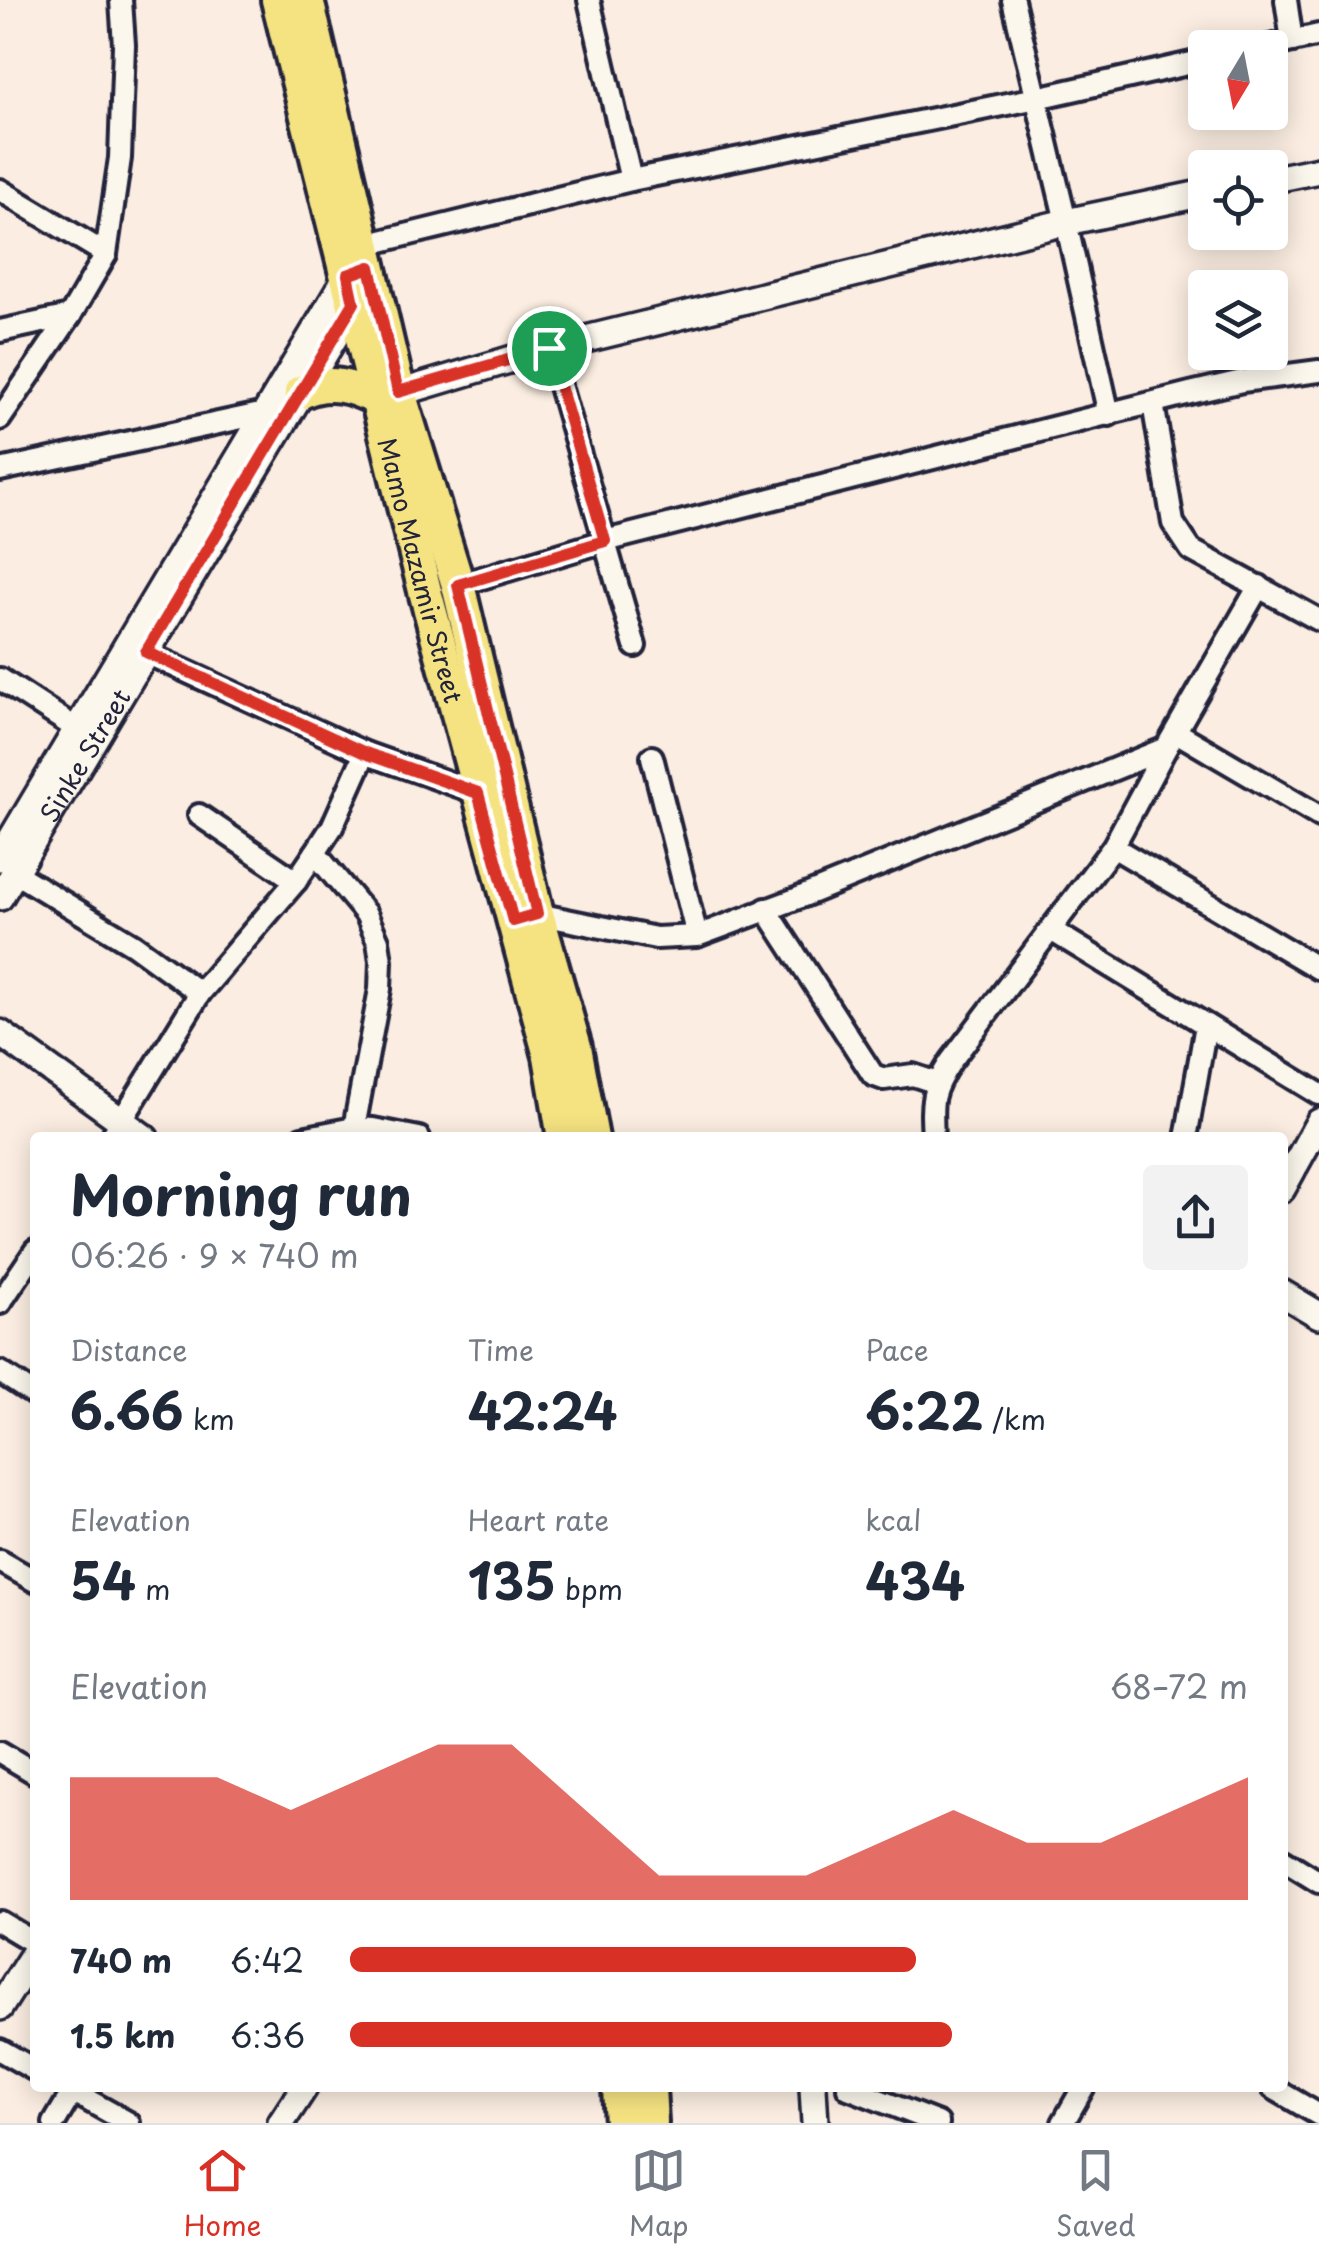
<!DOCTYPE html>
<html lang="en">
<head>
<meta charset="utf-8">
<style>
  :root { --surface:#fff; --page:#f2f2f3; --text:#1f2937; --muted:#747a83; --line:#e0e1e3; --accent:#d93025 }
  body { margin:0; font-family:"Playpen Sans",sans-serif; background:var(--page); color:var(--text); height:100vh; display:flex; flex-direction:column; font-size:38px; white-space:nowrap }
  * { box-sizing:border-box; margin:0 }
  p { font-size:32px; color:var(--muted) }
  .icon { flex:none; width:55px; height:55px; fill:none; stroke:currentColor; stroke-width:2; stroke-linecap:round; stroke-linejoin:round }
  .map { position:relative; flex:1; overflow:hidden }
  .panel { position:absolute; left:30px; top:1132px; width:1258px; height:960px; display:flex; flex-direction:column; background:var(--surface); border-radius:10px; box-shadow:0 5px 25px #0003 }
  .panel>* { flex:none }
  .needle { width:65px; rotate:190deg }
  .buttons { position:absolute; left:1188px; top:30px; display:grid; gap:20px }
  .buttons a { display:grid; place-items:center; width:100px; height:100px; border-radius:10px; background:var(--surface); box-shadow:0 5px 25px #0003; font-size:50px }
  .pin { position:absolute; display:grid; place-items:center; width:85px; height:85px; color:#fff; margin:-42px; border:5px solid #fff; border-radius:50%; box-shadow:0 2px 10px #0007 }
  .round { display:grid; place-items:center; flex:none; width:105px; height:105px; border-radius:10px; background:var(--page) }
  .summary { display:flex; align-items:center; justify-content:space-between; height:170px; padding:0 40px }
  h1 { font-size:55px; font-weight:700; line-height:75px }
  .metrics { display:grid; grid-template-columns:repeat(3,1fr); gap:15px; height:170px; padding:10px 40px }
  .metrics div { display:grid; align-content:center }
  .metrics b { font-size:50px; font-weight:700 }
  .metrics small { font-size:28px; font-weight:400 }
  .metrics p { font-size:28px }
  .chart { height:280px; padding:20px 40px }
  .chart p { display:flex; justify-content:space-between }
  .chart svg { width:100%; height:180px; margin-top:10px; fill:var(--accent); opacity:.7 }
  ul { padding:0 40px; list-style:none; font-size:32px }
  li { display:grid; grid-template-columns:160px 120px 1fr; align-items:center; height:75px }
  li i { height:25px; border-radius:12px; background:var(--accent) }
  .tabs { display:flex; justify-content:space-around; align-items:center; height:140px; border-top:2px solid var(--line); background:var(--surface); font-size:28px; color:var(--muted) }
  .tabs a { display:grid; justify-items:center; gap:5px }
  .tabs .selected { color:var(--accent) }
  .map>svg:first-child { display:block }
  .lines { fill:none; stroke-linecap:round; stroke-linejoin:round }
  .minor-casing { stroke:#22223b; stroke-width:28 }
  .tertiary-casing { stroke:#22223b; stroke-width:32 }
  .primary-casing { stroke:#22223b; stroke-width:40 }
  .minor { stroke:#fbf7ec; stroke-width:20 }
  .tertiary { stroke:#fbf7ec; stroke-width:25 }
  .primary { stroke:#f5e382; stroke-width:32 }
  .route-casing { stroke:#fff; stroke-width:20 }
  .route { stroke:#d93025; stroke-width:12 }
  .labels { text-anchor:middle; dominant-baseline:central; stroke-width:8; stroke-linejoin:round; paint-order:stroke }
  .street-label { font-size:25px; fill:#22223b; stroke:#fbf7ec }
</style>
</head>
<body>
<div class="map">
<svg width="1319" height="2123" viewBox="0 0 1319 2123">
  <rect width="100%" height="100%" fill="#fbede1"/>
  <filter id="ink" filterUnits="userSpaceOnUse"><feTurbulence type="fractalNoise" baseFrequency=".01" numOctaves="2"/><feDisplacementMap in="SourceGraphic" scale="20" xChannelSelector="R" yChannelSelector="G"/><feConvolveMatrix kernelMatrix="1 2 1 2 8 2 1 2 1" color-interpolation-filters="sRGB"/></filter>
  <g filter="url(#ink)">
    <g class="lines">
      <defs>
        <g id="minor">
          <polyline points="589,0 631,180"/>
          <polyline points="1013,0 1066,222 1109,415"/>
          <polyline points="1286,0 1292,41"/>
          <polyline points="1261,48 1319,35"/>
          <polyline points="0,190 106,254"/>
          <polyline points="365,245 631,180 1037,98 1205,60"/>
          <polyline points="0,331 70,316"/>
          <polyline points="549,348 635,646"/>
          <polyline points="1153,403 1173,523 1191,550 1319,620"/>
          <polyline points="0,419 70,316 106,254 120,158 124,45 121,0"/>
          <polyline points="0,470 265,413 276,413"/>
          <polyline points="458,585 605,541 1190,393 1242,381 1319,371"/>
          <polyline points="146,653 365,753 478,793"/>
          <polyline points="0,679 77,729"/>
          <polyline points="1176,732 1319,816"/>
          <polyline points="652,757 697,936"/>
          <polyline points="199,815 296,881"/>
          <polyline points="1113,847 1319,969"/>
          <polyline points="315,853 366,914 378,941 381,961 380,989 354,1128"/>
          <polyline points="15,873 134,945 200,993"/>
          <polyline points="766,909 873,1075 884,1079 913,1075 937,1083"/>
          <polyline points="529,916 537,914 656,938 697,936 801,897 1166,748"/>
          <polyline points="1051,930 1319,1094"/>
          <polyline points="111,1138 200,993 296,881 315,853 332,827 365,753"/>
          <polyline points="302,1138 354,1128 373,1129 419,1138"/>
          <path d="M933,1138c-2,-37 -3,-45 18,-77l162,-214 53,-99 93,-162"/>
          <polyline points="1186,1138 1206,1025"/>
          <polyline points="0,1303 35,1251"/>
          <polyline points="0,1372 35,1395"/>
          <polyline points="0,1561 35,1581"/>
          <polyline points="0,1752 35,1773"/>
          <polyline points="1282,1859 1319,1882"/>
          <polyline points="0,1922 35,1943"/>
          <polyline points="0,2050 35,2070"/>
          <polyline points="66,2088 129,2123"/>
          <polyline points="848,2088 938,2123"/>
          <polyline points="1273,2088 1319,2115"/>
          <polyline points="54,2123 73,2091"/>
          <polyline points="1063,2123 1083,2088"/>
        </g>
        <g id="tertiary">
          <polyline points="1270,180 1319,170"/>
          <polyline points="399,393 549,348 1066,222 1205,193"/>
          <polyline points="0,858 348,275 353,273"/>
          <path id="s1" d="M0,897l355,-594 7,-3"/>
          <polyline points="0,1033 145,1138"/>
          <polyline points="1282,1189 1319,1122"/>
          <polyline points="1282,1293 1319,1315"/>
          <polyline points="0,2007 35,1952"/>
          <polyline points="813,2088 815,2123"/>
          <polyline points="281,2123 304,2088"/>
        </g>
        <g id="primary">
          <path id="s2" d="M278,0l148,595 124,461 14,82"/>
          <polyline points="307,0 399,393 458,585 537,914 575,1047 592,1138"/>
          <path d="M301,392c27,-13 51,-6 76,7"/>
          <polyline points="619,2088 621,2123"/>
          <polyline points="649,2088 651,2123"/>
        </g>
      </defs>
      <use href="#minor" class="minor-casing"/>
      <use href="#tertiary" class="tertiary-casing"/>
      <use href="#primary" class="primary-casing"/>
      <use href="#minor" class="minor"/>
      <use href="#tertiary" class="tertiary"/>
      <use href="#primary" class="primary"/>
    </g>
  </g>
  <g class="lines" filter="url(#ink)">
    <defs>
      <polygon id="route" points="370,267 398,392 549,348 605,541 458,585 537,914 513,921 478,793 365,753 146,652 354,303 348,275"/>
    </defs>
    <use href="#route" class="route-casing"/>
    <use href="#route" class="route"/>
  </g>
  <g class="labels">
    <g class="street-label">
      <text stroke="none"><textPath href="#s2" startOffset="588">Mamo Mazamir Street</textPath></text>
      <text stroke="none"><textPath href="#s1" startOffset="165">Sinke Street</textPath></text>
    </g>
  </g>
</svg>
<div class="buttons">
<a><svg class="needle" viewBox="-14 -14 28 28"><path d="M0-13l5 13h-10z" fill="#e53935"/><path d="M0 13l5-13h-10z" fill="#747a83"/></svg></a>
<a><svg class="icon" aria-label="locate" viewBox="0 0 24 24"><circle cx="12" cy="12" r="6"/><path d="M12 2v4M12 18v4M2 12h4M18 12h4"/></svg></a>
<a><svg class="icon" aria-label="layers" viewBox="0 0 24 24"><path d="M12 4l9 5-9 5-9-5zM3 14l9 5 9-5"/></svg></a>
</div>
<div class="pin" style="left:549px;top:348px;background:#1e9e55"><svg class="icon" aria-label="arrive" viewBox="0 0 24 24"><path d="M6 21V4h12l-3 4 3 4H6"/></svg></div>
<section class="panel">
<div class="summary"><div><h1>Morning run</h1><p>06:26 · 9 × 740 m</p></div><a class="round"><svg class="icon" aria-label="share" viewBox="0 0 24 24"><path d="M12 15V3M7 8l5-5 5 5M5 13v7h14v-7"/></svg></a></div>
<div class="metrics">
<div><p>Distance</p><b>6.66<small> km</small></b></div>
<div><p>Time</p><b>42:24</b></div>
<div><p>Pace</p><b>6:22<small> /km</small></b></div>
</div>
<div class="metrics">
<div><p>Elevation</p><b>54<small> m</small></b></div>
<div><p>Heart rate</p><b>135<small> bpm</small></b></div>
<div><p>kcal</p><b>434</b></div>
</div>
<div class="chart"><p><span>Elevation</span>68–72 m</p>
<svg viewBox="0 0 160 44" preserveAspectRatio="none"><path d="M0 44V14L10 14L20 14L30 22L40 14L50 6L60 6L70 22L80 38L90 38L100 38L110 30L120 22L130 30L140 30L150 22L160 14V44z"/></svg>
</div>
<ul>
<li><b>740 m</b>6:42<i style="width:63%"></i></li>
<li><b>1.5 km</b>6:36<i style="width:67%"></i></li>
</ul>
</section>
</div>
<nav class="tabs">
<a class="selected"><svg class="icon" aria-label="home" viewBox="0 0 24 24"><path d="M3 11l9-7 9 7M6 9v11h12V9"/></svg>Home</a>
<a><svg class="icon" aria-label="map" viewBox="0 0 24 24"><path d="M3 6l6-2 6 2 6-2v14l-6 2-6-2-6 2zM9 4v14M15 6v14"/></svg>Map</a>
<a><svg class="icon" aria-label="saved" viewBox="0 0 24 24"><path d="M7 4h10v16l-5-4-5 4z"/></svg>Saved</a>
</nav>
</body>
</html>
